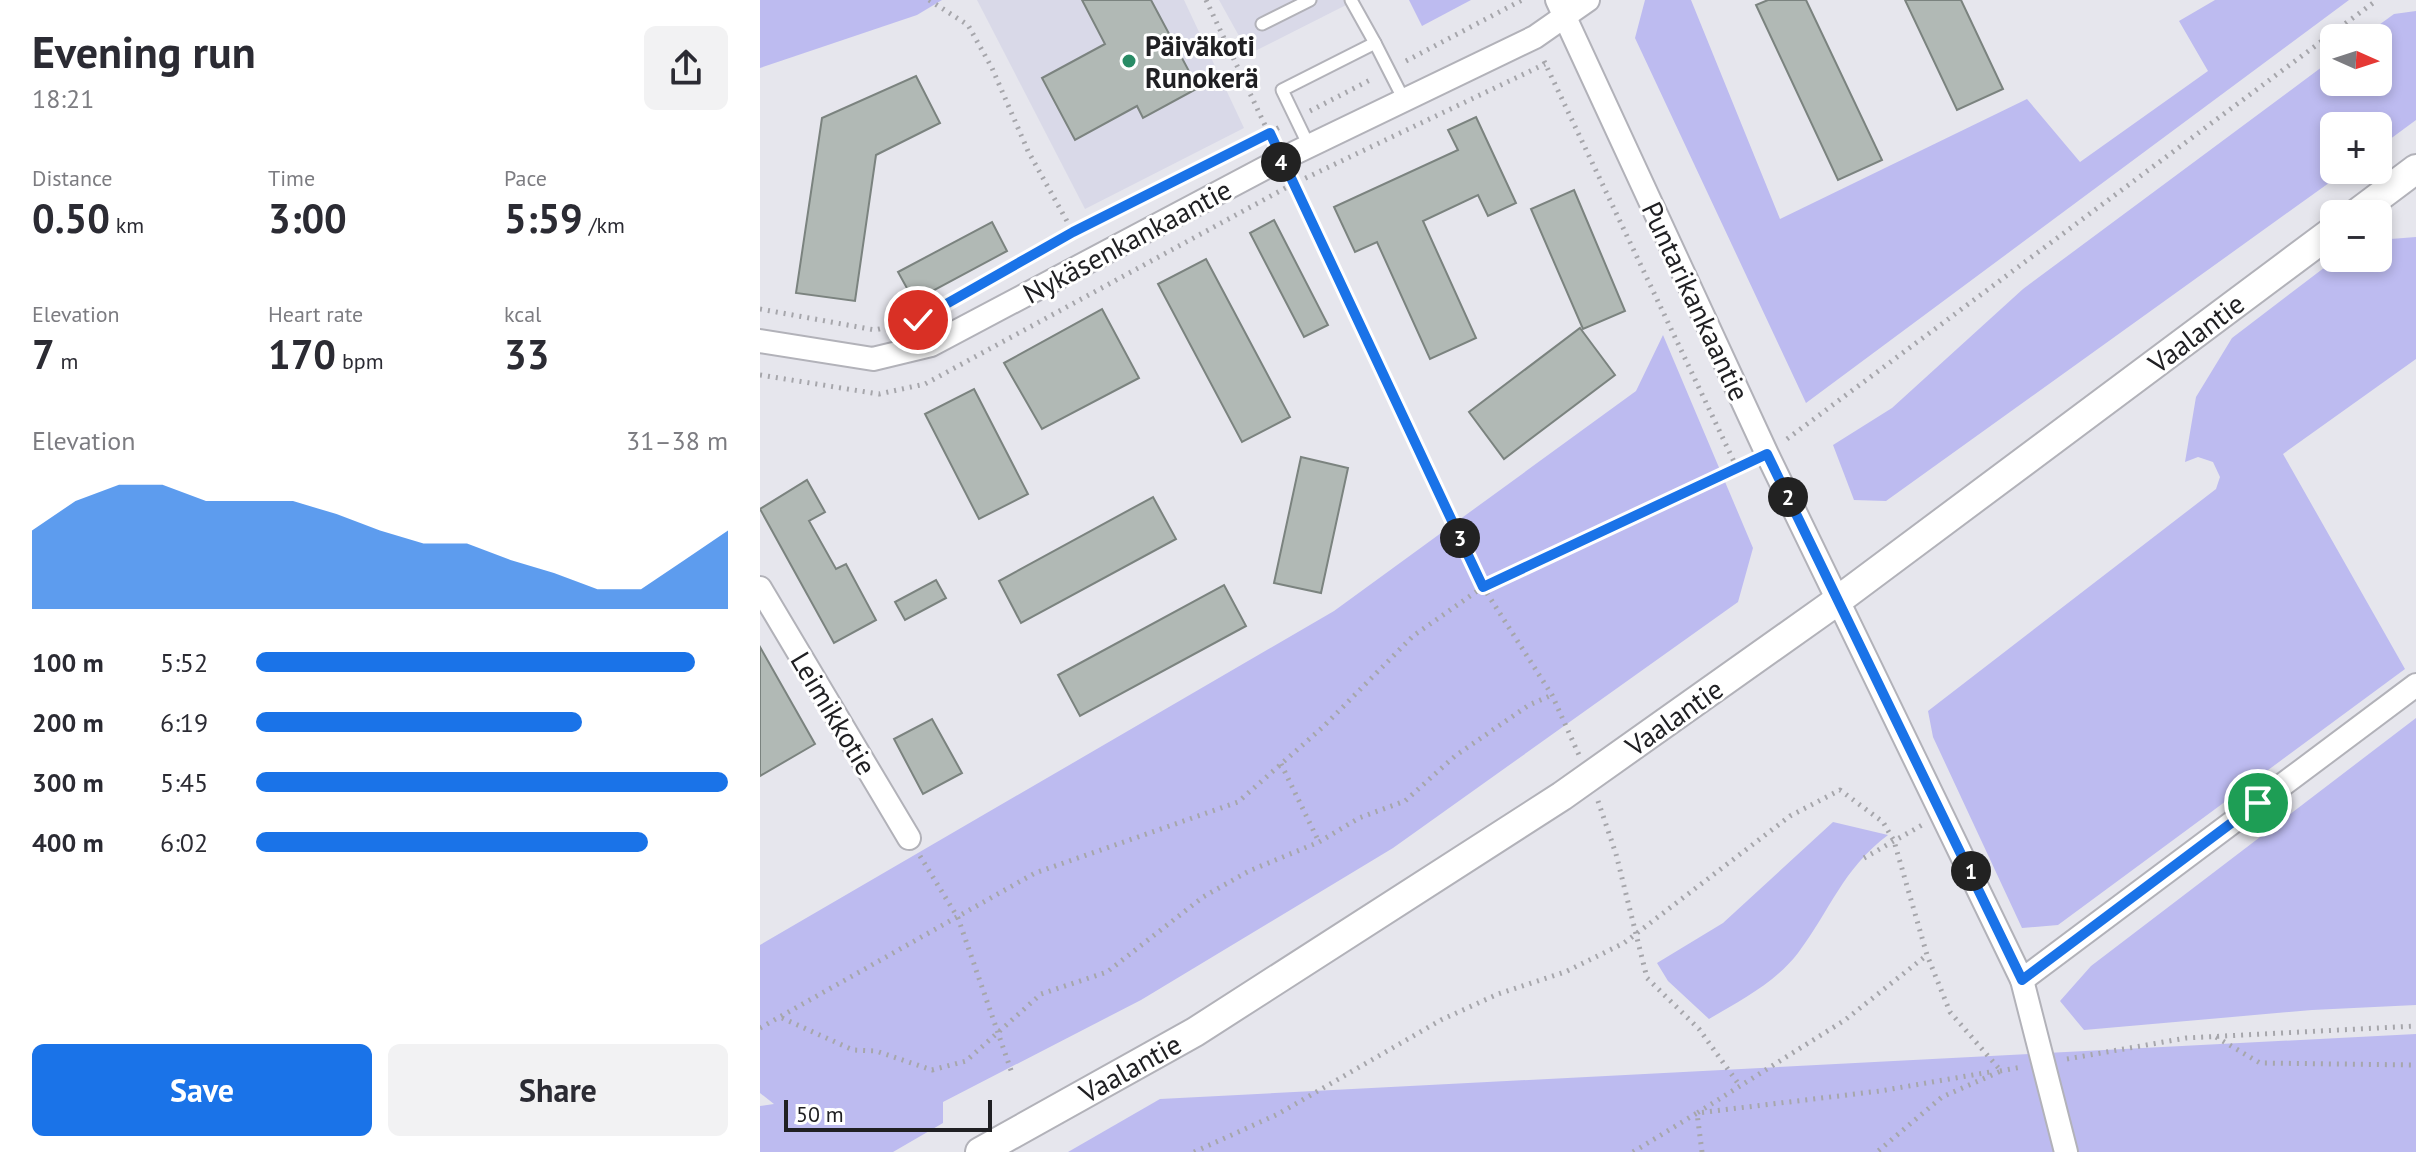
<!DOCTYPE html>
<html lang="en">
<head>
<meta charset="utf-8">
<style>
  :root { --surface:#fff; --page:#f2f2f3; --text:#2b2b33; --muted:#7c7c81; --accent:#1a73e8 }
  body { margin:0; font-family:"PT Sans",sans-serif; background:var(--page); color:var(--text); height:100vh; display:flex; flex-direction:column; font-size:30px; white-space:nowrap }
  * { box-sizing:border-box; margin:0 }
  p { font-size:26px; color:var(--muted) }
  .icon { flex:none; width:44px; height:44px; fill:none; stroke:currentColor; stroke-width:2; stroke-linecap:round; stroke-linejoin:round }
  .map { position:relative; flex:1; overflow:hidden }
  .sheet { display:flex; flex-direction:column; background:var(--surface); width:760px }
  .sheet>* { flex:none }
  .needle { width:52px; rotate:93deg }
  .buttons { position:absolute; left:1560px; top:24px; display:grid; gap:16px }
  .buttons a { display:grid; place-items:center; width:72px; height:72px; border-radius:12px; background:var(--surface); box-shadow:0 4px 12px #0003; font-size:40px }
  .scale { position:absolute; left:24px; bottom:20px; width:208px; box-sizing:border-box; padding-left:8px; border:4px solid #202023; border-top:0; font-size:22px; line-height:28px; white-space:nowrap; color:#202023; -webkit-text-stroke:6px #fff; paint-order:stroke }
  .pin { position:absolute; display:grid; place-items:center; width:68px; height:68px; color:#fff; margin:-34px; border:4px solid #fff; border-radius:50%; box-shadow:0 2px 8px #0007 }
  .km { position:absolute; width:40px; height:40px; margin:-20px; border-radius:50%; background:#222; color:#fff; font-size:22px; line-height:40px; text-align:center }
  .round { display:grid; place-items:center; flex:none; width:84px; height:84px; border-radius:12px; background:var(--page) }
  .summary { display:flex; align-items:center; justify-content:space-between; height:136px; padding:0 32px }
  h1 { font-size:44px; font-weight:600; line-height:60px }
  .metrics { display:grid; grid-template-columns:repeat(3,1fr); gap:12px; height:136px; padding:8px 32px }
  .metrics div { display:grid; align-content:center }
  .metrics b { font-size:40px; font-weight:600 }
  .metrics small { font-size:22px; font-weight:400 }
  .metrics p { font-size:22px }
  .chart { height:224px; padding:16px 32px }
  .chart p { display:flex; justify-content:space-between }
  .chart svg { width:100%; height:144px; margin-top:8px; fill:var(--accent); opacity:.7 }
  .action { display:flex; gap:16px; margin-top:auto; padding:16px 32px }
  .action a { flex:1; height:92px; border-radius:12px; background:var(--accent); color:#fff; font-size:32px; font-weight:600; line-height:92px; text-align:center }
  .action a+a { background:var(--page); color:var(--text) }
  ul { padding:0 32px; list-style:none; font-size:26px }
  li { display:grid; grid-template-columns:128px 96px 1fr; align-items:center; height:60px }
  li i { height:20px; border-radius:10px; background:var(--accent) }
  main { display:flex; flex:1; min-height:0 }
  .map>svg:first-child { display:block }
  .built { fill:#d9d9e8 }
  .green { fill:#bdbbf0 }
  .building { fill:#b1b9b5; stroke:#7b837f; stroke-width:2 }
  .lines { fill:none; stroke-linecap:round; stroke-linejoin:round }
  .service-casing { stroke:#b2b2b9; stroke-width:15 }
  .minor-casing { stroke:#b2b2b9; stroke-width:26 }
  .tertiary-casing { stroke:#b2b2b9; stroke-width:32 }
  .path { stroke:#a6a6ab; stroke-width:5; stroke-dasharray:2 6; stroke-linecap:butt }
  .service { stroke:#fff; stroke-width:11 }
  .minor { stroke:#fff; stroke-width:22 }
  .tertiary { stroke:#fff; stroke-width:28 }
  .route-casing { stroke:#fff; stroke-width:16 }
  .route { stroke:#1a73e8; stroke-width:10 }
  .poi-dot { fill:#288b65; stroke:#fff; stroke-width:3 }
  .labels { text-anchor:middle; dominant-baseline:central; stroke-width:6; stroke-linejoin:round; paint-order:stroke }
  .poi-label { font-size:28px; font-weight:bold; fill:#202023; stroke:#fff; text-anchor:start }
  .street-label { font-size:28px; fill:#202023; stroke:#fff }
</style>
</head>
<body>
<main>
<section class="sheet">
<div class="summary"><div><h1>Evening run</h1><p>18:21</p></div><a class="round"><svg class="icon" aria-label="share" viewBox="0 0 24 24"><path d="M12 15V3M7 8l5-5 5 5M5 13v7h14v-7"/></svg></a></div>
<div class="metrics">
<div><p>Distance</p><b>0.50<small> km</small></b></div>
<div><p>Time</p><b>3:00</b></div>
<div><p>Pace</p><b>5:59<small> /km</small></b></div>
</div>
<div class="metrics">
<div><p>Elevation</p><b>7<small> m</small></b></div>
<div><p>Heart rate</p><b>170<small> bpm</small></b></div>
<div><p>kcal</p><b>33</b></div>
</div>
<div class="chart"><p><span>Elevation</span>31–38 m</p>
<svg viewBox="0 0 160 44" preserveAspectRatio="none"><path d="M0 44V20L10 11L20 6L30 6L40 11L50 11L60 11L70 15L80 20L90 24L100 24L110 29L120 33L130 38L140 38L150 29L160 20V44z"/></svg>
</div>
<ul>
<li><b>100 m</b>5:52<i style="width:93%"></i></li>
<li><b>200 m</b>6:19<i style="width:69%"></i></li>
<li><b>300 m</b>5:45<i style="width:100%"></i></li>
<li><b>400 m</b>6:02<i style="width:83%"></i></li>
</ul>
<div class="action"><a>Save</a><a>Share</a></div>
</section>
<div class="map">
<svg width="1656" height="1152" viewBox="0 0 1656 1152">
  <rect width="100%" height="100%" fill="#e6e6ed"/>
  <g class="built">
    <polygon points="217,0 424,0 484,128 325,209"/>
    <polygon points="459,0 596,0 489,54"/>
  </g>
  <g class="green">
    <polygon points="0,0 182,0 157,15 0,68"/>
    <polygon points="649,0 711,0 662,26"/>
    <polygon points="885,0 931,0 1020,219 1267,99 1320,162 1448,71 1419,21 1455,0 1589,0 1046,403 875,38"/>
    <polygon points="1656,11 1656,120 1618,148 1618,126 1574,126 1574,170 1587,170 1126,501 1094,500 1073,445 1132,408 1263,289 1574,58 1574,82 1618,82 1618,38 1601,38 1634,14"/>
    <polygon points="1656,237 1656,359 1523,454 1645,669 1298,925 1262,928 1173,737 1168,711 1456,489 1460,477 1453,462 1438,457 1425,462 1436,397 1472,338 1577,258 1618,258 1618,240"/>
    <polygon points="903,335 993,548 978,602 633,848 381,1000 183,1102 183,1123 133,1152 0,1152 0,1106 14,1104 0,1093 0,945 574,611 876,391"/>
    <polygon points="1656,718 1656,1005 1552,1010 1324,1030 1300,1001 1331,966"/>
    <path d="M1073,822l55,13c-46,35 -57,74 -90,118 -23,30 -57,47 -89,66l-41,-38 -11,-18 66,-40z"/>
    <polygon points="1656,1034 1656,1152 308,1152 400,1099"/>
  </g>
  <g class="building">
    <polygon points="322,0 391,0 438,88 383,118 377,106 315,140 282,78 345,44"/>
    <polygon points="1008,0 1046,0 1122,160 1078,180 996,5"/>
    <polygon points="1145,0 1201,0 1243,89 1197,110"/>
    <polygon points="156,76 180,123 116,155 95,301 36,293 62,118"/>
    <polygon points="716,117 756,203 728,216 718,195 663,221 716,338 670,359 617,242 595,252 574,207 698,150 688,130"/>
    <polygon points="814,190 865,311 823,329 771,209"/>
    <polygon points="514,220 568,325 544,337 490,233"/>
    <polygon points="232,222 247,251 154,301 138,272"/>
    <polygon points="446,259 530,417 482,442 398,284"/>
    <polygon points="342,309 379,378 282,429 244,363"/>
    <polygon points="820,328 855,375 744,459 709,412"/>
    <polygon points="214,389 268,494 219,519 165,414"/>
    <polygon points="541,457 588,468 561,593 514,583"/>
    <polygon points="47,480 65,512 49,521 76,569 86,564 116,620 74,643 0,509"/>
    <polygon points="393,497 416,539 261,623 239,581"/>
    <polygon points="176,580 186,598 145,620 135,602"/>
    <polygon points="464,585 486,626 320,716 298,675"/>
    <polygon points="0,647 55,744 0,776"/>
    <polygon points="172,719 202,773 163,794 134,739"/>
  </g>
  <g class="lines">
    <defs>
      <g id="service">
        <polyline points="591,0 615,43"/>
        <polyline points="502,24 550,0"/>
        <polyline points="549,146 522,90 615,43 644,100"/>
      </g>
      <g id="minor">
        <polyline points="797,0 1007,454 1262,980 1306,1152"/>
        <polyline points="0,341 113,359 171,345 520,160 775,37 828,0"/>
        <polyline points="0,588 149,838"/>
        <polyline points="1262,980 1656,685"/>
      </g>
      <g id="tertiary">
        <polyline points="1596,214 1656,169"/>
        <polyline points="220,1152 435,1032 802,796 1077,601 1574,230"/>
      </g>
    </defs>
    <use href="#service" class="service-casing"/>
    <use href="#minor" class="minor-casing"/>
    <use href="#tertiary" class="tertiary-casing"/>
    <g class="path">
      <polyline points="169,0 208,25 232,68 268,151 313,232"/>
      <polyline points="446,0 512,140"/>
      <polyline points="646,61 762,0"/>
      <polyline points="784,61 977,468"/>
      <polyline points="550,111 612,79"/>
      <polyline points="530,182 723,587 792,695 819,755"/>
      <polyline points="0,309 115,330 158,320 313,232 520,127"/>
      <polyline points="0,375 119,394 165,384 531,185 785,64"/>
      <polyline points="1027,439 1617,0"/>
      <polyline points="521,764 559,842"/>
      <polyline points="838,801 856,854 887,978 939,1029 980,1086"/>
      <polyline points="160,856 198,918 253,1076"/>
      <polyline points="1104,858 1162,825"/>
      <polyline points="22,1018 93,1050 116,1051 172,1070 206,1061 281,994 347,972 443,897 489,871 559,842 599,818 645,801 695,756 769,705 792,695"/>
      <polyline points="0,1028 275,873 478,802 563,727 653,636 723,587 988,463"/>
      <polyline points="1456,1037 1500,1063 1656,1065"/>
      <polyline points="1307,1059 1426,1038 1656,1026"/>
      <polyline points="1240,1071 1262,1067"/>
      <polyline points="434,1152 518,1114 681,1020 738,994 805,972 864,943 1030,816 1080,790 1123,822 1134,841 1167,955 1190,1012 1241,1071 1182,1097 1117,1152"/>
      <polyline points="873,1152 937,1113 1120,1091 1230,1072"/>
      <polyline points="942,1152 937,1113 1085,1020 1167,955"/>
    </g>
    <use href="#service" class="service"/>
    <use href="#minor" class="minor"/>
    <use href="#tertiary" class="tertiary"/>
  </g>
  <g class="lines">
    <defs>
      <polyline id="route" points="158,320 313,232 510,133 723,587 1007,454 1262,980 1498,803"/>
    </defs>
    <use href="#route" class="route-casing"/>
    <use href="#route" class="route"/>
  </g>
  <circle class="poi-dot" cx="369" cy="61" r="8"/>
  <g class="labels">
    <g class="poi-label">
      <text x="385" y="45">Päiväkoti<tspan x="385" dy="32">Runokerä</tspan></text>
    </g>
    <g class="street-label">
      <text transform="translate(367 241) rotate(-28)">Nykäsenkankaantie</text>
      <text transform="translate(936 301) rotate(65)">Puntarikankaantie</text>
      <text transform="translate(1436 333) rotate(-37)">Vaalantie</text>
      <text transform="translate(74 713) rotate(59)">Leimikkotie</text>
      <text transform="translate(914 717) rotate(-35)">Vaalantie</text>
      <text transform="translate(370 1068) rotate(-29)">Vaalantie</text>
    </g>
  </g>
</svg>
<div class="buttons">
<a><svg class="needle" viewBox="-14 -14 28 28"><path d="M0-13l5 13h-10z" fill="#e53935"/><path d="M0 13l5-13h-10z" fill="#7c7c81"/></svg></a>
<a>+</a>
<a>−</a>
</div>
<div class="scale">50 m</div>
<div class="pin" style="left:1498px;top:803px;background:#1e9e55"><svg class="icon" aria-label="arrive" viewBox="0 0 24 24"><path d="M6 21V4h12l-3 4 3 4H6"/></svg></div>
<div class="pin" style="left:158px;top:320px;background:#d93025"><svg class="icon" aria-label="check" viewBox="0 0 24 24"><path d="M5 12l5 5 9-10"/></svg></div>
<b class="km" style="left:1211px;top:871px">1</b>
<b class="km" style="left:1028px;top:497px">2</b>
<b class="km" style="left:700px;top:538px">3</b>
<b class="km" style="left:521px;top:162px">4</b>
</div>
</main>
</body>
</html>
